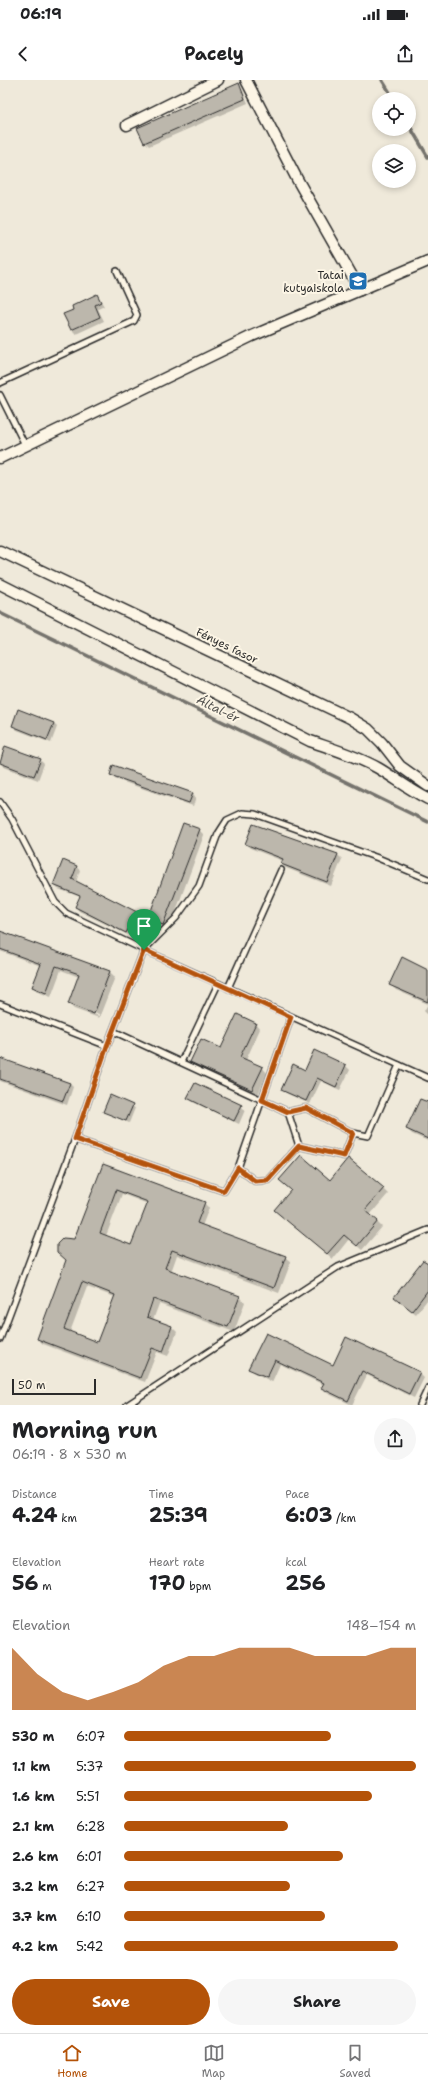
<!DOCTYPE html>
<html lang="en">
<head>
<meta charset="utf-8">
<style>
  :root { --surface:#fff; --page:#f6f6f6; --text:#202124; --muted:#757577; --line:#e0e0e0; --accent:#b45309 }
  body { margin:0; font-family:"Shantell Sans",sans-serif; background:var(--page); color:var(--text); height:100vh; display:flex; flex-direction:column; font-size:15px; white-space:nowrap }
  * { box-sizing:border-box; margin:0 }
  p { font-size:13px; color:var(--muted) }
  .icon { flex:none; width:22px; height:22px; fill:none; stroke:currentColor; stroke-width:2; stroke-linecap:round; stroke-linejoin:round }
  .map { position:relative; height:1325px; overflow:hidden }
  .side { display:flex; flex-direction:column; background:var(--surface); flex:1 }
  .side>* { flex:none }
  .buttons { position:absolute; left:372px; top:12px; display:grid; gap:8px }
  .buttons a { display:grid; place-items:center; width:44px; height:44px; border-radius:50%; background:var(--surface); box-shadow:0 2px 6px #0003; font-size:20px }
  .scale { position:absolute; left:12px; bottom:10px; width:84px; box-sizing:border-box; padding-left:4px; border:2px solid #2b2b2b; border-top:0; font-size:11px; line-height:14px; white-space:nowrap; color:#2b2b2b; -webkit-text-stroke:3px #fcf5e5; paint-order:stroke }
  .pin { position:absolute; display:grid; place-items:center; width:34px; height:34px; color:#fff; margin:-41px -17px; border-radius:50% 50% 50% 0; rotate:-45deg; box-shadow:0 0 4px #0007 }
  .pin .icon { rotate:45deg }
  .round { display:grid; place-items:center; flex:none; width:42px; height:42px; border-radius:21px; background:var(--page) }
  .summary { display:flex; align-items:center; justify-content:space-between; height:68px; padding:0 12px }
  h1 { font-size:22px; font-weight:700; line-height:30px }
  .figures { display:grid; grid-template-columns:repeat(3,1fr); gap:6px; height:68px; padding:4px 12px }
  .figures div { display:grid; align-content:center }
  .figures b { font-size:20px; font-weight:700 }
  .figures small { font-size:11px; font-weight:400 }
  .figures p { font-size:11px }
  .chart { height:112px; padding:8px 12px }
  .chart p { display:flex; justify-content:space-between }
  .chart svg { width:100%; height:72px; margin-top:4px; fill:var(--accent); opacity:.7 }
  .button { display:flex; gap:8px; margin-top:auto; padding:8px 12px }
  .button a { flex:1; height:46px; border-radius:24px; background:var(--accent); color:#fff; font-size:16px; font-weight:700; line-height:46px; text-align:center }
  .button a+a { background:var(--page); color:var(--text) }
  ul { padding:0 12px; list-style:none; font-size:13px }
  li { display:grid; grid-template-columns:64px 48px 1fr; align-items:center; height:30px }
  li i { height:10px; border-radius:5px; background:var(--accent) }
  .status { display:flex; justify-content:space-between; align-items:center; height:28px; padding:0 20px; background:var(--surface); direction:ltr }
  .status svg { height:11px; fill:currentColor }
  header { display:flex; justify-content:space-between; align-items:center; height:52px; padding:0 12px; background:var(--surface); font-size:18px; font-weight:700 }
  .dock { display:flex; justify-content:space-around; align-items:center; height:56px; border-top:1px solid var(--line); background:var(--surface); font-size:11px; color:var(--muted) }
  .dock a { display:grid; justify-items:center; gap:2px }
  .dock .current { color:var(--accent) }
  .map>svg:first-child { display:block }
  .shadow { fill:#0003; fill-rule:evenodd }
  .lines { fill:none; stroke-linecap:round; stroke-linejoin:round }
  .stream { stroke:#75736d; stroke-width:3.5 }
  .building { fill:#bcb7ac; stroke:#2b2b2b; fill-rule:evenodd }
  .lane-casing { stroke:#2b2b2b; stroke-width:8 }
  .street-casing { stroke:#2b2b2b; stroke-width:13 }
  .lane { stroke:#fcf5e5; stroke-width:5 }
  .street { stroke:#fcf5e5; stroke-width:10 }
  .route-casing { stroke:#fff; stroke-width:8 }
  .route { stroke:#b45309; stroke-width:5 }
  .labels { text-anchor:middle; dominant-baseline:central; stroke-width:4; stroke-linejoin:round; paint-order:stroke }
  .poi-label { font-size:11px; fill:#2b2b2b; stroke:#fcf5e5; text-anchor:end }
  .street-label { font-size:11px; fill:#2b2b2b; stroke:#fcf5e5 }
  .water-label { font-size:12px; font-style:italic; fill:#565552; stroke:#fcf5e5 }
</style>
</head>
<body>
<div class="status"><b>06:19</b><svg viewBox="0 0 49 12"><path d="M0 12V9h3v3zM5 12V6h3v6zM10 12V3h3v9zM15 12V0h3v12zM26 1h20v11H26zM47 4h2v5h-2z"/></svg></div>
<header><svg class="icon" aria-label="back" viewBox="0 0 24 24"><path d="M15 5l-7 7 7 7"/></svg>Pacely<svg class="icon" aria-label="share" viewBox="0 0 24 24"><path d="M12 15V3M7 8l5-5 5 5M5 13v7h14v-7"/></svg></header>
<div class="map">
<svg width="428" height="1325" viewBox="0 0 428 1325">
  <rect width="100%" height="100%" fill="#efe9da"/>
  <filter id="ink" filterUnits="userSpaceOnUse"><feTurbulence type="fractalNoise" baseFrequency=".025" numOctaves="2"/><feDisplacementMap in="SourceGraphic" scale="8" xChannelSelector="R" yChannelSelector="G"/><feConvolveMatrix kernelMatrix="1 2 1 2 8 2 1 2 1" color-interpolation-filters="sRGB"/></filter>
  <g filter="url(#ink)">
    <g class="shadow">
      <polygon points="238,5 242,9 248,23 149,66 145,62"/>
      <polygon points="97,215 104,226 98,229 104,241 76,254 72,250 75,230"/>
      <polygon points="53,643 57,647 51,663 17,650 13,646"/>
      <polygon points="6,667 40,680 44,684 38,700 4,687 0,683"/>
      <polygon points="111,695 192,714 196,718 193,726 115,699"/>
      <polygon points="254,745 338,775 342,779 331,806 286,788 282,784 283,781 250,768 246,764"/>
      <polygon points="199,750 204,755 169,850 154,844 149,839"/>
      <polygon points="76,787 80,790 76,802 136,833 140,837 130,856 79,831 76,827 81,817 58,809 54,805"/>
      <path d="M0,852l110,40 5,5 -16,41 -25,-9 -5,-5 10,-27 -18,-7 -10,27 -13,-5 -5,-5 8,-21 -41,-15zM74,925l25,9v2l-25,-9z"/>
      <polygon points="428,891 428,935 424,931 428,924 396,910 390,904"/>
      <polygon points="255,943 260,949 246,980 262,987 267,993 258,1015 197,987 191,982 222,970"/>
      <polygon points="315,972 346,986 350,990 340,1010 321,1001 310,1024 286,1013 282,1009 306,991"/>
      <polygon points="0,979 69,1003 73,1007 67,1025 0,1001"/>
      <polygon points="195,1004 241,1026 245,1030 239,1044 193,1022 189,1018"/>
      <polygon points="111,1016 135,1028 129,1043 104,1031"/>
      <polygon points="428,1023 428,1061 412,1054 407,1049"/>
      <path d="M103,1085l101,38 5,5 -7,18 83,31 6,5 -12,31 -102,-38 -6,17 69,25 5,5 -11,30 -75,-28 -6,16 19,7 5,5 -9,24 -11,-4 -12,30 -102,-38 -5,-5zM122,1114l26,10 -16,42 -26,-10zM87,1207l28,10 -17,46 -28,-11z"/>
      <polygon points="383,1109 388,1114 370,1135 382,1147 362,1170 349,1159 333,1179 281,1135"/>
      <polygon points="428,1185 428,1219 416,1234 399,1221"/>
      <polygon points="266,1254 333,1286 419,1293 424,1298 414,1318 367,1295 352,1325 327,1313 323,1308 324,1305 280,1284 272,1302 255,1293 250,1288"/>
    </g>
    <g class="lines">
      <g class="stream">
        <polyline points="382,0 394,19"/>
        <polyline points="409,45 428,77"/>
        <polyline points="0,533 428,742"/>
      </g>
    </g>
    <g class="building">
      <polygon points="239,3 245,19 144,63 137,48"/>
      <polygon points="97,214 101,222 95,225 100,237 71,250 63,234 73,230 72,226"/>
      <polygon points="18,629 54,643 47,660 12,646"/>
      <polygon points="5,666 41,679 34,696 0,683"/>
      <polygon points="113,685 193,713 189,723 110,695"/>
      <polygon points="183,743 200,749 163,845 148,839"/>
      <polygon points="253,744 338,774 327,802 281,784 283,779 245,764"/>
      <polygon points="63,780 77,786 72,799 137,832 126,853 75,827 80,816 53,805"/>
      <polygon points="0,851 110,891 94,934 68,924 79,894 56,886 46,913 32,907 41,884 0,869"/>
      <polygon points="402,877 428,890 428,922 389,905"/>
      <polygon points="237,934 256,943 240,977 263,987 252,1010 190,982 201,959 221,968"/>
      <polygon points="314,970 346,985 336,1007 317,998 306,1021 281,1010 293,984 305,990"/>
      <polygon points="0,978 70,1003 63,1021 0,999"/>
      <polygon points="195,1003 242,1025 234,1041 187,1018"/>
      <polygon points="110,1015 133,1025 126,1041 103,1032"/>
      <polygon points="420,1019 428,1022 428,1059 406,1049"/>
      <polygon points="301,1075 330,1100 348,1078 384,1108 365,1130 378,1141 357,1166 344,1155 327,1174 274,1130 291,1110 279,1100"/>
      <path d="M103,1084l102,38 -8,21 89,33 -12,32 -102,-38 -7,18 75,28 -12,31 -75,-28 -6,18 25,9 -9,26 -11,-4 -12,30 -103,-39 29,-79 -9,-8v-8l6,-6 11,1zM116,1110l32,12 -17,43 -31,-12zM82,1202l33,13 -18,47 -33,-13z"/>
      <polygon points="423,1180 428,1183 428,1210 412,1231 394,1217"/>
      <polygon points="266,1253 333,1285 346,1257 420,1292 409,1314 362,1291 348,1321 321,1308 324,1303 275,1280 267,1297 248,1289"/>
    </g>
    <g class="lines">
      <defs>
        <g id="lane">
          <polyline points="0,303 134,241 137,235 117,191"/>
          <polyline points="0,315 25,365"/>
          <polyline points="0,722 12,739 55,822 66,833 144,870 428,998"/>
          <polyline points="228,908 281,790"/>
          <polyline points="0,924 107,966"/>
          <polyline points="113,951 288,1032"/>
          <polyline points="181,982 218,904"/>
          <polyline points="353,1053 368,1056 399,985"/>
          <polyline points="75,1059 224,1111 238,1088 255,1101 268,1100 299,1066 344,1076 353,1053 306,1028 288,1032 299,1066"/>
          <polyline points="238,1088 291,937"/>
          <polyline points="0,1259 75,1059 107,966 144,870 176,838 199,806 218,754 227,740 242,733 255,734 378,778 428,799"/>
          <polyline points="127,1325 338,1187 428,1150"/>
          <polyline points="420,1325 428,1308"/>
        </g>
        <g id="street">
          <polyline points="246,0 297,99 360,210"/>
          <polyline points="127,45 218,0"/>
          <polyline points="0,378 252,256 428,181"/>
          <polyline points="0,471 350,638 368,649 382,663 400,686 428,706"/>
          <path d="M0,504l310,157c23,8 47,15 68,27 17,10 32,22 50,31"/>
        </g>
      </defs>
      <use href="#lane" class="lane-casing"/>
      <use href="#street" class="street-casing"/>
      <use href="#lane" class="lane"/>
      <use href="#street" class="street"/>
    </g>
  </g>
  <g class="lines" filter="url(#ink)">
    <defs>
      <polygon id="route" points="144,870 291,937 262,1020 288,1032 306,1028 353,1053 344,1076 299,1066 268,1100 255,1101 238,1088 224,1111 75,1059 107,966"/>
    </defs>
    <use href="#route" class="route-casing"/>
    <use href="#route" class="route"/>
  </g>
  <defs>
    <symbol id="school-square" viewBox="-11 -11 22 22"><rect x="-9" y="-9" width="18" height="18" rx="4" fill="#1f6fb2" stroke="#fcf5e5"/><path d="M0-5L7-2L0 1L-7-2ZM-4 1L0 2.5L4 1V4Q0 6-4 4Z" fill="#fff"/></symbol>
  </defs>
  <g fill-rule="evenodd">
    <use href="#school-square" x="347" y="190" width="22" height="22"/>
  </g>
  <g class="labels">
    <g class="poi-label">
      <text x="344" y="195">Tatai<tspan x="344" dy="13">kutyaiskola</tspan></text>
    </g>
    <g class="street-label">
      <text transform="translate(227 566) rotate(26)">Fényes fasor</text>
    </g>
    <g class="water-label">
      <text transform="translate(218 629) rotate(26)">Által-ér</text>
    </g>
  </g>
</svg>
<div class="buttons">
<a><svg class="icon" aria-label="locate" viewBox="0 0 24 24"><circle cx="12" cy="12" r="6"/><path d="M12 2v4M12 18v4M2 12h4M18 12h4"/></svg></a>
<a><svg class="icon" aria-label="layers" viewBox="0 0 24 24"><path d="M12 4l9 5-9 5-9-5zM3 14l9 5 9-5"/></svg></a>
</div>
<div class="scale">50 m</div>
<div class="pin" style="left:144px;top:870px;background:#1e9e55"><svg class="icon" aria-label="arrive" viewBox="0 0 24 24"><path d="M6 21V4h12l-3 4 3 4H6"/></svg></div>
</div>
<section class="side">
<div class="summary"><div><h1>Morning run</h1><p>06:19 · 8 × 530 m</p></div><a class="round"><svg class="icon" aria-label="share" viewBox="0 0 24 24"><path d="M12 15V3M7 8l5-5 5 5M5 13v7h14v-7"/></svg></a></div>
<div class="figures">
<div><p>Distance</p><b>4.24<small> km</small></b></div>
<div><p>Time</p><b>25:39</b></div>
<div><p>Pace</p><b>6:03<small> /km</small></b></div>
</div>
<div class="figures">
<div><p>Elevation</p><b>56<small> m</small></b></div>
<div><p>Heart rate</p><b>170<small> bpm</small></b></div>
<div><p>kcal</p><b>256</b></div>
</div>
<div class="chart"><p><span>Elevation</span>148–154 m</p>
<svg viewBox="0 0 160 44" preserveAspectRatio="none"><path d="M0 44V6L10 22L20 33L30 38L40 33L50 27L60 17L70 11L80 11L90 6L100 6L110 6L120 11L130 11L140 11L150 6L160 6V44z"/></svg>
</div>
<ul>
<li><b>530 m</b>6:07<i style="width:71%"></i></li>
<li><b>1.1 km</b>5:37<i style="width:100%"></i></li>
<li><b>1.6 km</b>5:51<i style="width:85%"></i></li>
<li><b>2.1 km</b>6:28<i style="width:56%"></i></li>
<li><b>2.6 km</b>6:01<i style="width:75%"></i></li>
<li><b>3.2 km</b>6:27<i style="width:57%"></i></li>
<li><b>3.7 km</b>6:10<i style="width:69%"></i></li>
<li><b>4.2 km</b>5:42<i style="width:94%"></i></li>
</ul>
<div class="button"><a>Save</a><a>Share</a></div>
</section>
<nav class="dock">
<a class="current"><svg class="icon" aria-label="home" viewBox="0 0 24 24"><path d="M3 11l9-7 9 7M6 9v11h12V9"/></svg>Home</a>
<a><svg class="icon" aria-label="map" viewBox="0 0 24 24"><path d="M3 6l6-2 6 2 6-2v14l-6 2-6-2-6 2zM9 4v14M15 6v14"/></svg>Map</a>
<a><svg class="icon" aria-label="saved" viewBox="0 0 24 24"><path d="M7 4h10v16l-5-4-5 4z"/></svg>Saved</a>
</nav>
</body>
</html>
